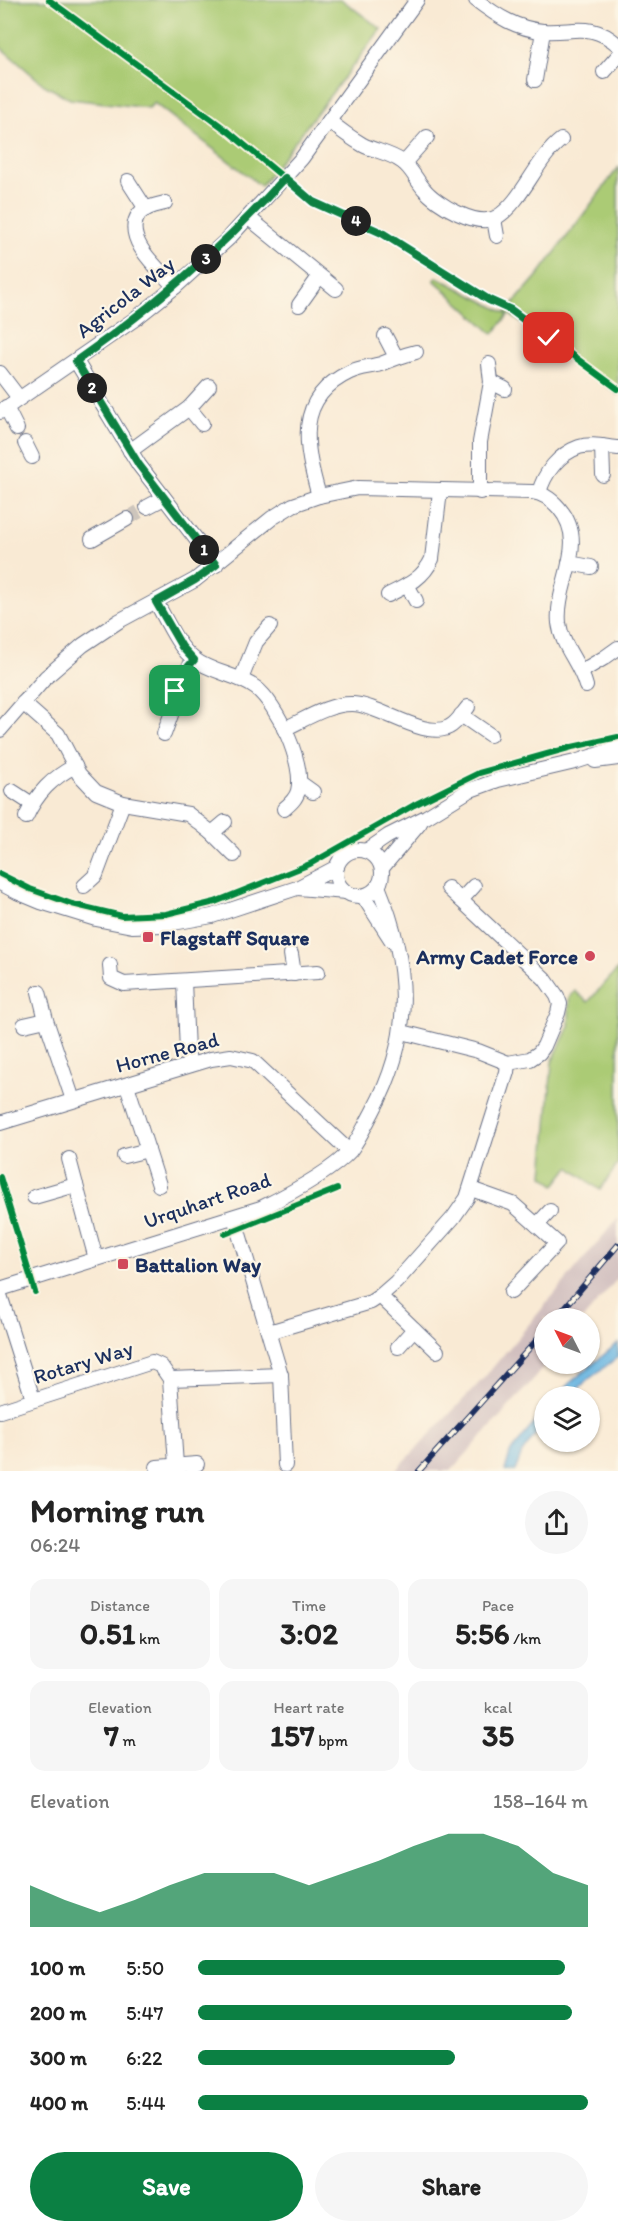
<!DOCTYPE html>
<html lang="en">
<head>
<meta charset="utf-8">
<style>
  :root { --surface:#fff; --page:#f6f6f6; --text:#222; --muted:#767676; --accent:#0b8043 }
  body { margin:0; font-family:Itim,sans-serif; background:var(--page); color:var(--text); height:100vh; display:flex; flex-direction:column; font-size:22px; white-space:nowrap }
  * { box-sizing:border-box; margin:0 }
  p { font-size:20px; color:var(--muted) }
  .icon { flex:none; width:33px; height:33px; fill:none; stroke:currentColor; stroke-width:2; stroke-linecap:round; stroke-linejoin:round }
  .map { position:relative; height:1471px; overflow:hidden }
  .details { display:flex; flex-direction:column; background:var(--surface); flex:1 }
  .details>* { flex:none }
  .needle { width:39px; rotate:312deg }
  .fabs { position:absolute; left:534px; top:1308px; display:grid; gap:12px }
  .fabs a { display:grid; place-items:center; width:66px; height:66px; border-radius:50%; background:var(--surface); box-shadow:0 2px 4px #0004; font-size:30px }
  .pin { position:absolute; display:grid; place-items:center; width:51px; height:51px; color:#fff; margin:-26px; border-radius:12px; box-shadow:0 3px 9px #0006 }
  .km { position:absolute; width:30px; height:30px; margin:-15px; border-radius:50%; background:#222; color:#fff; font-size:16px; line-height:30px; text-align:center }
  .round { display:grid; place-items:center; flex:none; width:63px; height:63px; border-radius:32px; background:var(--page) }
  .headline { display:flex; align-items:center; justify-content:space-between; height:102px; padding:0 30px }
  h1 { font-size:33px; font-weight:700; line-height:45px }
  .metrics { display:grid; grid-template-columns:repeat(3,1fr); gap:9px; height:102px; padding:6px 30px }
  .metrics div { display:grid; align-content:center; border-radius:15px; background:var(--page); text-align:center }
  .metrics b { font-size:30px; font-weight:700 }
  .metrics small { font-size:16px; font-weight:400 }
  .metrics p { font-size:16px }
  .chart { height:168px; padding:12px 30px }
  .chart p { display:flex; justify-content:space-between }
  .chart svg { width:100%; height:108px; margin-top:6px; fill:var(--accent); opacity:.7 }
  .cta { display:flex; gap:12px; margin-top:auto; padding:12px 30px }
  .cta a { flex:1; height:69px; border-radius:36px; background:var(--accent); color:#fff; font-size:24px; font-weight:700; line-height:69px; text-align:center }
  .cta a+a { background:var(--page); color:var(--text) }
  ul { padding:0 30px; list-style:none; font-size:20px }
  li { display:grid; grid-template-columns:96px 72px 1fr; align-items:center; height:45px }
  li i { height:15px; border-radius:8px; background:var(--accent) }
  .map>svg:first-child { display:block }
  .industrial { fill:#d1bfbf }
  .green { fill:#abcb74; stroke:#637d69; stroke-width:1.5 }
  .water { fill:#68b5e2; stroke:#4272a0; stroke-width:1.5 }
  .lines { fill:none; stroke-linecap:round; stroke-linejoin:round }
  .minor-tunnel { stroke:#cdc5bc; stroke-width:14; stroke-dasharray:14 7; stroke-linecap:butt }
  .minor-casing { stroke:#697087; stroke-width:16 }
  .minor { stroke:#fff; stroke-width:14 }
  .rail-casing { stroke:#1b2f5e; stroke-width:6 }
  .rail { stroke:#fcf5e5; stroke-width:4; stroke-dasharray:11; stroke-linecap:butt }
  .cycleway-casing { stroke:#fcf5e5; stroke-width:10 }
  .cycleway { stroke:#00873e; stroke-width:6 }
  .route-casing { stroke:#fff; stroke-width:12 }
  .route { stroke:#0b8043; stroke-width:8 }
  .poi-dot { fill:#d1495b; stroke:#fcf5e5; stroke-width:2 }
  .labels { text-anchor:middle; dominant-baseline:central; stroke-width:4.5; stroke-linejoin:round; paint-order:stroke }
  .street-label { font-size:21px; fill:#1b2f5e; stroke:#fcf5e5 }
  .poi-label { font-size:21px; font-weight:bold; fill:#1b2f5e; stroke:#fcf5e5; text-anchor:start }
</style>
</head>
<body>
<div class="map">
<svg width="618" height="1471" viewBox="0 0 618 1471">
  <rect width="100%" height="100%" fill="#fcf5e5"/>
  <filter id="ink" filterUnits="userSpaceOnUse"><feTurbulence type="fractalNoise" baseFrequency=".0167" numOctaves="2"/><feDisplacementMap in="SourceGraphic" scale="12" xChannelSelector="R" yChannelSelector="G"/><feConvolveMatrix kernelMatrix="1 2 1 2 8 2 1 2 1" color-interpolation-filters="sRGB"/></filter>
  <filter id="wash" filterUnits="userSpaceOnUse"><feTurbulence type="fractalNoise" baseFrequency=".008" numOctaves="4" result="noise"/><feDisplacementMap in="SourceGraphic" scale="24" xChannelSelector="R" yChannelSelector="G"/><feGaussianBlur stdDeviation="1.35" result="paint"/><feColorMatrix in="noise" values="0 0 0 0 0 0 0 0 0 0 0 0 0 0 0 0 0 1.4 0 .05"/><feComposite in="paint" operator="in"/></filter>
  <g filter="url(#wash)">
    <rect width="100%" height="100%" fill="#f9ead4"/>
    <polygon class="industrial" points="618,1218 618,1278 584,1318 544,1318 544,1364 546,1364 532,1381 451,1471 395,1471 484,1378"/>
    <g class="green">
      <polygon points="0,0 342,0 381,29 261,186 154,103 149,108 70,99 44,85 0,47"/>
      <polygon points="618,168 618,394 509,314 493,334 434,280 437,277 508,314 506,312 539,274"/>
      <polygon points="618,969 618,1164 600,1190 569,1167 555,1185 543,1176 552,1062 569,1026 569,998 575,991 588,1002"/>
    </g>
    <g class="water">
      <polygon points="618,1343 618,1357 585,1382 571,1396 558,1396 571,1382"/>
      <polygon points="544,1411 544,1423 522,1453 515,1471 505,1471 510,1453"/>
    </g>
  </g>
  <g filter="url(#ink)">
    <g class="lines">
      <polyline class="minor-tunnel" points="127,519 147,507"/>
      <defs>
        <g id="minor">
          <path d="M476,0c21,16 41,29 67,31 31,2 48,-10 75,14"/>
          <polyline points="604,72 618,56"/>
          <polyline points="535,80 543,31"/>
          <path d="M329,121c11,9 22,17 34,24 12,6 27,8 38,16 10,6 15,19 23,28 12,15 54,40 73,28 26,-16 39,-58 64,-77"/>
          <polyline points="404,163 427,137"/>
          <polyline points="128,181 146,209"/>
          <path d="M165,203c-8,2 -20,4 -26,11 -18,25 22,57 36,73"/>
          <polyline points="249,218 336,289"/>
          <polyline points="494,219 497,236"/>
          <polyline points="299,305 319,277"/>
          <polyline points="385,336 396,357"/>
          <polyline points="76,361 139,465 216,565"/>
          <polyline points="0,373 19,398"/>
          <polyline points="491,382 505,389"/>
          <polyline points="6,407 17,429"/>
          <polyline points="189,408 202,424"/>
          <polyline points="0,412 135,319 175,287 229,238 302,158 417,0"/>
          <polyline points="25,443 32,457"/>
          <polyline points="602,446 603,475"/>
          <polyline points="130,451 189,408 209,386"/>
          <polyline points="480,492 480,442 491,382 489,364"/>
          <path d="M539,493c5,-20 20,-39 40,-46 12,-4 27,0 39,1"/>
          <path d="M319,496c-14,-49 -25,-98 31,-124 10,-5 21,-5 31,-8 12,-5 23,-9 35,-12"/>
          <polyline points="147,507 164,498"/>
          <polyline points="92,539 127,519"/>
          <polyline points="569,563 591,567"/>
          <polyline points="407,585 416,601"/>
          <path d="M388,595c18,-9 35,-16 44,-36l8,-68"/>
          <path d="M156,602c10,17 22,46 38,57 18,14 43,15 62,29 21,16 49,76 42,103 -2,8 -8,13 -14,18"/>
          <polyline points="582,671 604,658 618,648"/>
          <polyline points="241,679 256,642 270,626"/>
          <polyline points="23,703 58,734 79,774 96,792 123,803 188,814 212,833 234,855"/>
          <polyline points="461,715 490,735"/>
          <path d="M284,729c20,-9 46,-26 69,-25 27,1 72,36 96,23 8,-4 13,-13 19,-20"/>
          <path d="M0,730l46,-53 37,-32 36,-24 76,-41 77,-62 21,-13 26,-9 39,-8 174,4c11,1 20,8 27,16 31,36 -4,75 0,115 3,24 21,40 27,63"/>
          <polyline points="164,734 172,712 177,685 194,660"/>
          <polyline points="595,761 618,758"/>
          <polyline points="299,782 313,792"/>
          <polyline points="12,791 32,804"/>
          <path d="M26,817c11,-24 26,-39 49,-51"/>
          <polyline points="212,833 225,822"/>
          <circle cx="359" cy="873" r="23"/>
          <polyline points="366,851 388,836 426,817 468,791 498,780 575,762 618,748"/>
          <polyline points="382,868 420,823"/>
          <polyline points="0,883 17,892 41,902 96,919 132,926 162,925 212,916 297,888 337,867"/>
          <polyline points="84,886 96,875 123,803"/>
          <polyline points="298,888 346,892"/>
          <polyline points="363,896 392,941"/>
          <polyline points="461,900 474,886"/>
          <polyline points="291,954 294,974"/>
          <polyline points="110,965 111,978 124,984 318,972"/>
          <polyline points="184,981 187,1051 190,1065"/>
          <polyline points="39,992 46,1020 73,1100"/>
          <polyline points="24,1025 46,1020"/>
          <polyline points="402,1032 478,1051 508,1063 530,1059 539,1053 544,1046 558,1013 560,1004 557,996 545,979 448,888"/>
          <polyline points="127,1085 159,1185"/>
          <polyline points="0,1123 211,1059 231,1056 253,1061 349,1151"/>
          <polyline points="124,1156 148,1150"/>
          <polyline points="69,1159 96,1259"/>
          <polyline points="471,1189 513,1204 557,1243 511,1292"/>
          <polyline points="34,1197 76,1185"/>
          <polyline points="234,1217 281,1375 285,1465"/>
          <polyline points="537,1225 550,1211"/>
          <path d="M0,1289l261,-81c26,-13 70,-36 89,-57 9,-12 16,-27 23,-40 41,-76 37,-147 5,-225"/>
          <polyline points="0,1295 33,1399"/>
          <polyline points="380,1296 437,1351"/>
          <polyline points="269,1332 371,1302 380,1296 396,1282 453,1218 467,1198 507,1072 508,1063"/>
          <polyline points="398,1347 414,1329"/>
          <polyline points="170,1379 176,1465"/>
          <polyline points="0,1411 152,1362 161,1366 170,1379 281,1375"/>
          <polyline points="157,1467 197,1464"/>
        </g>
      </defs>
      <use href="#minor" class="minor-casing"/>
      <use href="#minor" class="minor"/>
      <defs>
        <g id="rail">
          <polyline points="556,1318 618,1245"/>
          <polyline points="419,1471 544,1332"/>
        </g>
      </defs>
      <use href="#rail" class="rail-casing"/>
      <use href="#rail" class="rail"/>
      <defs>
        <g id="cycleway">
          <polyline points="49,0 229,132 313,202 382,233 489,300 511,310 618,389"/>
          <polyline points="0,874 30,889 72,904 122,916 166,914 215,902 310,864 414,805 479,773 572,747 618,737"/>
          <polyline points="0,1177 35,1292"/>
          <polyline points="225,1234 337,1189"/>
        </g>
      </defs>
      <use href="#cycleway" class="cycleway-casing"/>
      <use href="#cycleway" class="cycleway"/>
    </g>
  </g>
  <g class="lines" filter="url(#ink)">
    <defs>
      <path id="route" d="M175,691l7,-17 12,-14 -12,-13 -26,-45 39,-22 21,-15 -77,-100 -63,-104c78,-54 145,-112 209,-183l28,24 69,31 107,67 22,10 38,28"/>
    </defs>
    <use href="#route" class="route-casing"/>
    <use href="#route" class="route"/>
  </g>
  <g class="poi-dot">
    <rect x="142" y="931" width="12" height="12" rx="3"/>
    <circle cx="590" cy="956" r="6"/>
    <rect x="117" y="1258" width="12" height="12" rx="3"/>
  </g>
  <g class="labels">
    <g class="street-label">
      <text transform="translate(125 297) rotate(-38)">Agricola Way</text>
      <text transform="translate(167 1052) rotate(-15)">Horne Road</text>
      <text transform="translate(207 1200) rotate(-19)">Urquhart Road</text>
      <text transform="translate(83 1362) rotate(-17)">Rotary Way</text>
    </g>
    <g class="poi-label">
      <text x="160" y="937">Flagstaff Square</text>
      <text x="578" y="956" text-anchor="end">Army Cadet Force</text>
      <text x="135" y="1264">Battalion Way</text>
    </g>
  </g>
</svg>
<div class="fabs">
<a><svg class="needle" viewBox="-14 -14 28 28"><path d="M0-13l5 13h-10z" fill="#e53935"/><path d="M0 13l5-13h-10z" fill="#767676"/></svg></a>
<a><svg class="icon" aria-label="layers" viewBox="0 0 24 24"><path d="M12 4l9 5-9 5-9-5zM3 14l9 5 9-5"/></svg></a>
</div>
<div class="pin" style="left:175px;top:691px;background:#1e9e55"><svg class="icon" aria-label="arrive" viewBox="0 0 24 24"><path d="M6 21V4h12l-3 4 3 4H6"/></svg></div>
<div class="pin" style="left:549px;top:338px;background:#d93025"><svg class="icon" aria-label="check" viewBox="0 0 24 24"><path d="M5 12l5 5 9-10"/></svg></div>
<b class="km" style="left:204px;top:550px">1</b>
<b class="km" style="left:92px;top:388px">2</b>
<b class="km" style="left:206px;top:259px">3</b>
<b class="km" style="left:356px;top:221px">4</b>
</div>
<section class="details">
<div class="headline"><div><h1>Morning run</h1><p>06:24</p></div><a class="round"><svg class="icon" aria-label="share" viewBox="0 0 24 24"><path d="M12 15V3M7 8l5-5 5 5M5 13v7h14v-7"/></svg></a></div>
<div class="metrics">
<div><p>Distance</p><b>0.51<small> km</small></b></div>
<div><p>Time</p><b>3:02</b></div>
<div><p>Pace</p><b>5:56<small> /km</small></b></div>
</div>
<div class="metrics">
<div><p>Elevation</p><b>7<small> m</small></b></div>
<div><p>Heart rate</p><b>157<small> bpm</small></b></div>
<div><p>kcal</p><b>35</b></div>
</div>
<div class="chart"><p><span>Elevation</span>158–164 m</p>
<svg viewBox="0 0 160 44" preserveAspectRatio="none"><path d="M0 44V27L10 33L20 38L30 33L40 27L50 22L60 22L70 22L80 27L90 22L100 17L110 11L120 6L130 6L140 11L150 22L160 27V44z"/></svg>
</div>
<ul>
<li><b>100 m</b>5:50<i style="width:94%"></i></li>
<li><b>200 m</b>5:47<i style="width:96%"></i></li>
<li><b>300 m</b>6:22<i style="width:66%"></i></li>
<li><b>400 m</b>5:44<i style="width:100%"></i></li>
</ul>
<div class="cta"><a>Save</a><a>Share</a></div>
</section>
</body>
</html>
